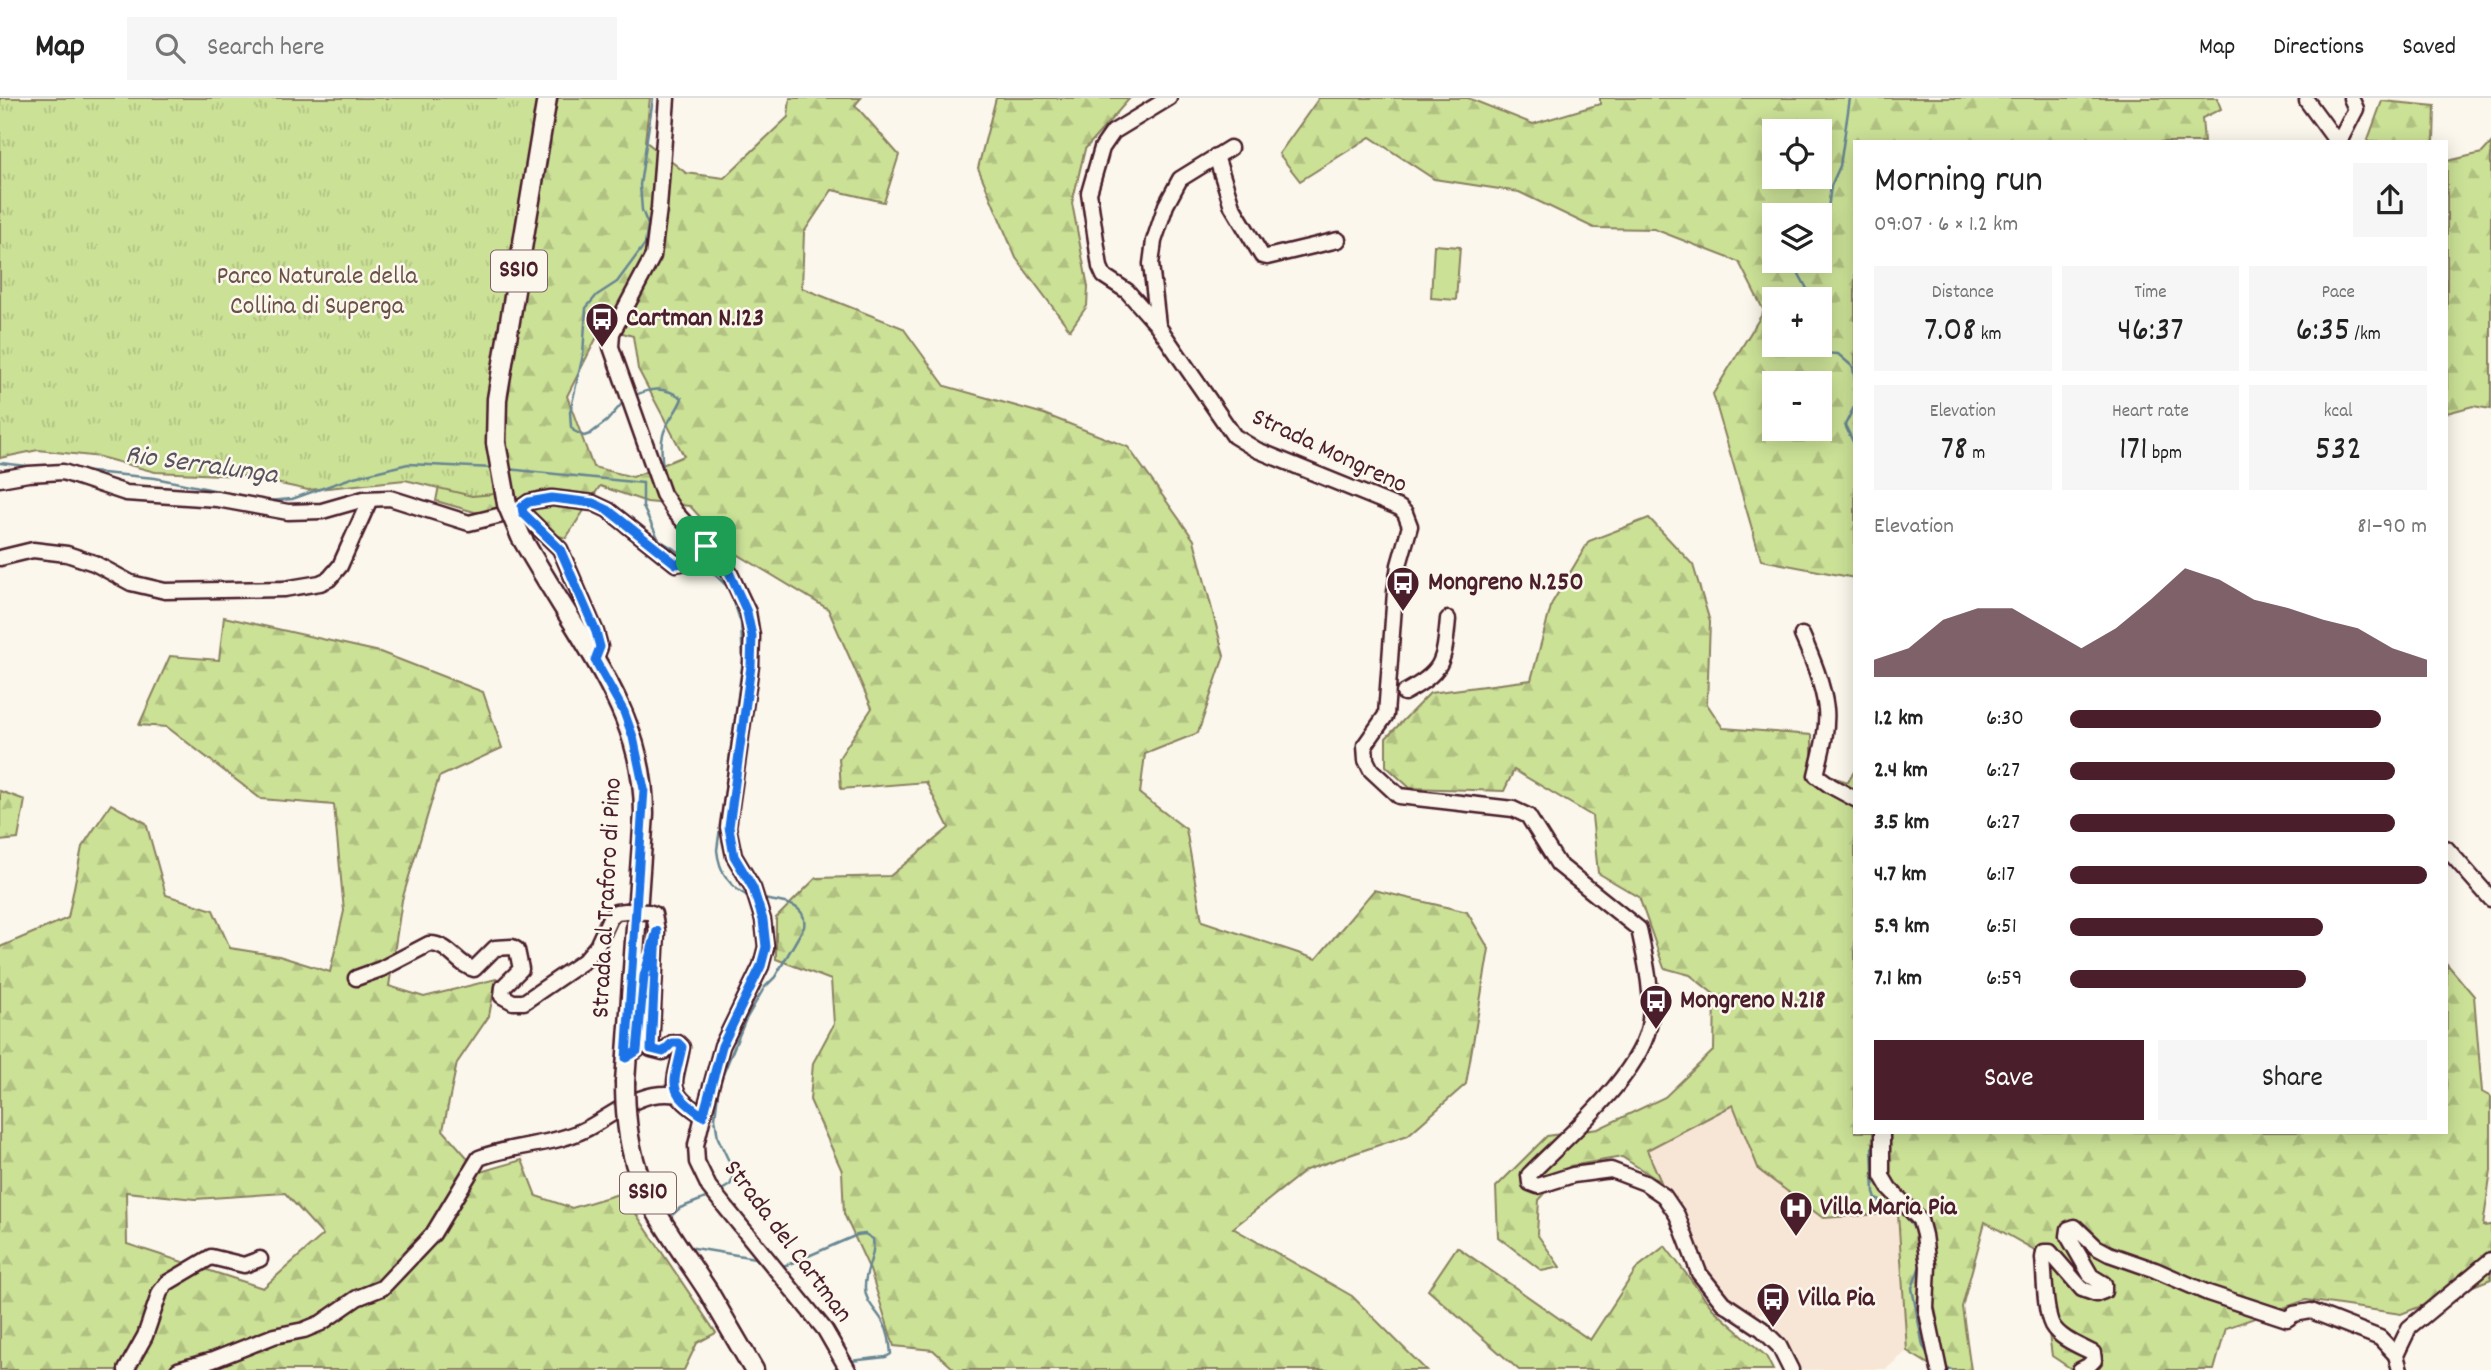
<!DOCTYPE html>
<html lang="en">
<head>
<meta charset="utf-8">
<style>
  :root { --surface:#fff; --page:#f6f6f6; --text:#222; --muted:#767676; --line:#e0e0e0; --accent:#4a1f2b }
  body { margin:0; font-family:Dekko,sans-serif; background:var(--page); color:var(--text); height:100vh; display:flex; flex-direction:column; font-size:26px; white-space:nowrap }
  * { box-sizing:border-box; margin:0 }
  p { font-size:23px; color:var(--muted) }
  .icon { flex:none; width:38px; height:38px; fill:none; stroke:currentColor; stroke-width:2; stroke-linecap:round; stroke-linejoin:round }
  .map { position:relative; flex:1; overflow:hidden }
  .drawer { position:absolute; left:1853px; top:42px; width:595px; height:994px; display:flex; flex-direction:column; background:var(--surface); border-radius:0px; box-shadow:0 4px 18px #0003 }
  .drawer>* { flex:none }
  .buttons { position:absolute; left:1762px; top:21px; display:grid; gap:14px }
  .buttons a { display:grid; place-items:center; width:70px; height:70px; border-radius:0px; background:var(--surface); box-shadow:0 4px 18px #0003; font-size:35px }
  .pin { position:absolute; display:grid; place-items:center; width:60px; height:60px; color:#fff; margin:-30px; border-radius:14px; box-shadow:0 4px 10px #0006 }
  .round { display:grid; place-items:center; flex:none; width:74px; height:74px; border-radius:0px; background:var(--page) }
  .summary { display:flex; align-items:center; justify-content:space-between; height:119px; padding:0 21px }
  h1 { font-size:38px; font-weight:600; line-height:52px }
  .figures { display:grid; grid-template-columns:repeat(3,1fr); gap:10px; height:119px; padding:7px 21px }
  .figures div { display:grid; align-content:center; border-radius:0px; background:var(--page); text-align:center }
  .figures b { font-size:35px; font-weight:600 }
  .figures small { font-size:19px; font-weight:400 }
  .figures p { font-size:19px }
  .chart { height:196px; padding:14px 21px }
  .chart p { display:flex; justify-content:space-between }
  .chart svg { width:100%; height:126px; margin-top:7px; fill:var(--accent); opacity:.7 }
  .cta { display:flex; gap:14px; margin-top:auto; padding:14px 21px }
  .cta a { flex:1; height:80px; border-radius:0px; background:var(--accent); color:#fff; font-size:28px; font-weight:600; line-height:80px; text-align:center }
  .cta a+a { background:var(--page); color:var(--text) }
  ul { padding:0 21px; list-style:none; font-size:23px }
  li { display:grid; grid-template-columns:112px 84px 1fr; align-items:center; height:52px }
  li i { height:18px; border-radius:9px; background:var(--accent) }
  header { display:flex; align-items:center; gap:42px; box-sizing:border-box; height:98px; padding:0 35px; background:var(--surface); border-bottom:2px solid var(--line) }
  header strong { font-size:33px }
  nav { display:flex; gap:38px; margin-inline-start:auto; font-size:24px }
  .search { width:490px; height:63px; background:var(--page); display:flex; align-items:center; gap:18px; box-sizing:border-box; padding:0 24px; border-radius:0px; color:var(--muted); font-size:26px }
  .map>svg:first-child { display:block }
  .built { fill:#f7e6d5 }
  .grass { fill:#cbe196; stroke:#8a8060; stroke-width:2 }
  .forest { fill:url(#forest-firs); stroke:#8a8060; stroke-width:2; fill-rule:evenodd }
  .park { fill:url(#park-tufts); stroke:#8a8060; stroke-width:2 }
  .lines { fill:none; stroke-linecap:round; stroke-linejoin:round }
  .stream { stroke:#678692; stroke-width:2.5 }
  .minor-casing { stroke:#4a1f2b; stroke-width:19 }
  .major-casing { stroke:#4a1f2b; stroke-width:23 }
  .minor { stroke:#fbf7ec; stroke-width:14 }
  .major { stroke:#fbf7ec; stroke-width:18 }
  .minor-bridge-casing { stroke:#4a1f2b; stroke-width:19; stroke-linecap:butt }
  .major-bridge-casing { stroke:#4a1f2b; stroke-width:23; stroke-linecap:butt }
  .minor-bridge { stroke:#fbf7ec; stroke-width:14 }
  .major-bridge { stroke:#fbf7ec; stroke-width:18 }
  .route-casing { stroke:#fff; stroke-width:14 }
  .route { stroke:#1a73e8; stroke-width:9 }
  .labels { text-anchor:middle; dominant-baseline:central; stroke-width:5; stroke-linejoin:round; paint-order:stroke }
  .shield { fill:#fbf7ec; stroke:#7f6065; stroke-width:2 }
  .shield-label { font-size:24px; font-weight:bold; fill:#4a1f2b }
  .park-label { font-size:26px; fill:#6a5046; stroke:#fbf7ec }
  .poi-label { font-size:26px; font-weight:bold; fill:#4a1f2b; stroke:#fbf7ec; text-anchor:start }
  .street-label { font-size:26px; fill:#4a1f2b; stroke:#fbf7ec }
  .water-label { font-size:28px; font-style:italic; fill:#59525e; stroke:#fbf7ec }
</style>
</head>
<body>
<header>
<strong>Map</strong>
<div class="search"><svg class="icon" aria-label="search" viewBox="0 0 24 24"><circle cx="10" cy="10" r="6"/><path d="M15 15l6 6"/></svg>Search here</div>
<nav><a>Map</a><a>Directions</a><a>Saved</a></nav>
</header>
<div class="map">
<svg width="2491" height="1272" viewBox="0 0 2491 1272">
  <defs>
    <pattern id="forest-firs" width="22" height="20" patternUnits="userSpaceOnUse" patternTransform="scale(1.75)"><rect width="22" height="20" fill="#cbe196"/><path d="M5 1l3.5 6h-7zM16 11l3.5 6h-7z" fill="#b0c181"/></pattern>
    <pattern id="park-tufts" width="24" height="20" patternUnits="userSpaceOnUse" patternTransform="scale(1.75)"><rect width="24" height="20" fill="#cbe196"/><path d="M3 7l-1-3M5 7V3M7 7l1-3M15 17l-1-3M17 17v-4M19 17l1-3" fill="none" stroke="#b0c181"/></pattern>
  </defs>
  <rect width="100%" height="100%" fill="#fbf7ec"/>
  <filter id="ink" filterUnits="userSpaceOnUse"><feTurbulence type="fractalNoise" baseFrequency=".0143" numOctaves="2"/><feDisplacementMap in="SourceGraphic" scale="14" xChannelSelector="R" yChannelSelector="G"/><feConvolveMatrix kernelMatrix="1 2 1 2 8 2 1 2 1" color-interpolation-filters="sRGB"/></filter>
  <g filter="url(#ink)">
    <polygon class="built" points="1733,1007 1759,1072 1898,1114 1907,1253 1886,1271 1798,1272 1766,1213 1753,1219 1721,1197 1696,1157 1682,1113 1661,1084 1646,1052"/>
    <polygon class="grass" points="1434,147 1460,149 1456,202 1431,200"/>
    <g class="forest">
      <path d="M514,0h136l-5,43 41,32 38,5 64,-61 2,-19h71l-6,7 44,50 -15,47 -52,-12 -28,42 -2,56 101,40 42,58 99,28 84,33 66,93 30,116 -26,77 -53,21 -5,40 46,35 16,92 114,38 58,-69 93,22 22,37 -23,135 -58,51 -102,35 -73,58 119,68 74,74h-471l-22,-20 -39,-4 -24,-76 -26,-56 -2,-43 -32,-71 3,-37 21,-39 -3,-44 -55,-21v-41l40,-40 74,-2 59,-48 -23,-46 -85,7 -2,-31 33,-50 -44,-99 -99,-60 -39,-43 -43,-4 -47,-16 -34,52 -130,-37zM602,229l31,9 5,33 46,87 -51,21 -40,-10 -26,-71z"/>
      <polygon points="996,0 1130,0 1085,51 1072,105 1088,189 1087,208 1070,232 1016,160 978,70"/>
      <path d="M1319,0h149l65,26 67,-20v-6h617l4,11 -19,9 2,24h-349v436l-94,-18 -48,-166 51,-83 -25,-49 -85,-33 -60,-1 -75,-36 -85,-13 -64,-42 -70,44 -21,-27zM1774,33h46v46h-46zM1774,117h46v46h-46zM1774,201h46v46h-46zM1774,285h46v46h-46z"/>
      <polygon points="2382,3 2435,8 2434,44 2367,44"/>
      <polygon points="2491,45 2491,311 2473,308 2447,315 2447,63 2482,55"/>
      <polygon points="1649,420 1693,467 1710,524 1707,606 1723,630 1812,637 1812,673 1848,684 1855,672 1855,1034 2446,1034 2447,866 2474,898 2482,994 2491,999 2491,1073 2483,1128 2491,1127 2491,1181 2401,1216 2306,1202 2226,1230 2214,1272 2073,1272 2052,1258 2038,1154 1985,1124 1962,1209 1971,1272 1938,1272 1907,1253 1898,1115 1823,1120 1759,1072 1733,1007 1647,1052 1661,1084 1622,1059 1570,1068 1539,1102 1537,1136 1560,1169 1542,1173 1498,1139 1496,1089 1547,1038 1598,1031 1665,999 1714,952 1715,897 1690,877 1664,870 1639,799 1598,775 1592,718 1514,672 1504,693 1410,690 1386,668 1386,640 1430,595 1531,582 1552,505 1589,443"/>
      <path d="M224,519l156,35 103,40 19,56 -63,29 -37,123 -13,86 35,11 72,-18 -7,37 -32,47 -14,67 37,42 42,-12 14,36 36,12 50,-15 94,140 -19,10 -13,27h-684v-423l68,-29 14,-71 29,-43 35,19 20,72 47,15 17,38 49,8 51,16 14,-61 -10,-106 -73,-6 -94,-72 -28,-2 31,-69 49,4zM126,1094l69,7 90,-6 38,42 -60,53 -136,-44z"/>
      <polygon points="0,693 25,702 18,741 0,743"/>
      <polygon points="1665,1148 1713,1211 1766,1258 1773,1272 1519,1272 1428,1192 1457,1149 1590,1242 1637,1170"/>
    </g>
    <polygon class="park" points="0,0 547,0 500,300 503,346 494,396 472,398 405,382 308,392 243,378 155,374 100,359 38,352 0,360"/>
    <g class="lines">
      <g class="stream">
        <polyline points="1820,144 1825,134 1831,88 1840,68 1850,0"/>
        <polyline points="1810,201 1811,198 1799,176 1811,163"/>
        <polyline points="1813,247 1820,255 1838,256 1853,269 1855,284"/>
        <path d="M634,298c17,-9 31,-9 48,2 -4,12 -11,18 -16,29 -7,14 -4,29 -3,44l-2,2"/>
        <polyline points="625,302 607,323 590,336 584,338 574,333 571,329 570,314 583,257 586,210 597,197 617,184 645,146 648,127 642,112 640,87 653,0"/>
        <polyline points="1855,307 1845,327 1855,348"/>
        <polyline points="0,365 36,369"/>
        <polyline points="507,371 643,385"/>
        <polyline points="81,373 155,380 268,403 292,401 354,379 408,366 494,370"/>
        <polyline points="643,385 643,409 659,442 686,458"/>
        <path d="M695,462l9,4 26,25 11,34 2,37 -26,190c2,21 13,38 33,47"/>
        <polyline points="1877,1043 1872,1050 1874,1095 1876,1101 1901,1113 1911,1125 1918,1139"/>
        <path d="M720,1093l10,-6 5,-11 -17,-36 -3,-20 4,-34 26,-63 19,-33 11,-11 29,-50c4,-24 -23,-25 -41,-28"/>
        <polyline points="671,1122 671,1118 680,1110 711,1098"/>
        <polyline points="688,1149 755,1160 767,1171"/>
        <polyline points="1921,1165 1912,1190 1923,1248 1930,1259"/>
        <path d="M780,1169l12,-4 65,-28 8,-1 8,5c3,17 -9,32 -8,49 0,14 12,23 18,34 6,10 7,21 8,32l-5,3 -36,4"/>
        <polyline points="1945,1270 1952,1272"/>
        <polyline points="833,1272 841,1267"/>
      </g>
      <defs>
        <g id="minor">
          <polyline points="667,0 659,110 653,158 612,235 611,249 663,396 675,414 706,448 724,463 748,514 752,538 751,568 728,729 734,758 753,790 763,822 766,849 761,868 722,948 703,1018 696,1047 697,1064 709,1089 825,1232 848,1272"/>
          <path d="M1169,0l-56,34 -11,16 -13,45 11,74 4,9 23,15 31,35 76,110 23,14 143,58 5,5 5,13 -11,39 -4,27 -9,123 -21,30 1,15 5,10 28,26 114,13 15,7 30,48 81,65c6,30 14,61 11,91 -6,53 -85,118 -121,155l1,8 8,3 35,-11 38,-5 34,13 19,13 13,19 22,58 24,30 39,26 17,17 12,24"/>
          <polyline points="2307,3 2337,44"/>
          <polyline points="2339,44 2356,11 2351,0"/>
          <polyline points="1216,58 1232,108 1262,158 1267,159 1338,142"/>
          <polyline points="1158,227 1151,166 1154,143 1166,107 1180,81 1230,50"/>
          <polyline points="0,381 28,376 63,374 126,395 217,401 288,414 322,413 364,401 390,400 469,425 502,417 522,409 529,404 539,402 552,400 593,405 608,412 676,466 687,464 706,448"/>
          <polyline points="522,409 523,415 560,451 596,534 600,549 595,562"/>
          <polyline points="0,460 33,452 67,456 94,465 131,485 165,493 284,491 320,485 329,481 340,468 370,401"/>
          <path d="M1802,537c10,23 21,49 24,74 2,21 -5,45 -10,66l15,11 24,13"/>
          <path d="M1404,595c40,-22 40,-31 44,-74"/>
          <polyline points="2446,750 2491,801"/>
          <path d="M648,814l6,2 3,17 -6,118 12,3 9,-9h6l4,4c-7,39 -18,43 21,69"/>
          <path d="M356,880l25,-9 48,-25c20,-1 28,21 45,25l21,-21 17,-1 5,3 4,19 -18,18 -1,9 11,6h11l60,-41 13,-15 13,-28 6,-6 10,-1"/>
          <polyline points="626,960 637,952 644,878 649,860"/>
          <polyline points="1882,1034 1882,1078 1889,1090 1920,1122 1924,1137 1928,1168 1926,1210 1939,1272"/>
          <polyline points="126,1272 145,1238 160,1194 167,1185 211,1159 244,1167 260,1161"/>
          <path d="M178,1272l35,-10 61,-24 30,-6 17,-7 36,-25 25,-10 51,-54 46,-76c35,-14 75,-12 109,-30 30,-16 52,-39 90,-33"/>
          <path d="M2080,1272l8,-4 6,-6 -1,-7c-13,-7 -33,-14 -41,-28 -8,-16 -7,-49 -9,-67l1,-6h6l32,37 14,5 8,-3v-7l-13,-8 -23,-40 1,-7 6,-2 21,20 13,7 46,16 53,23 79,26 7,-5 17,-3 69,27 16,17"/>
          <polyline points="2400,1272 2396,1257 2409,1230 2491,1162"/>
        </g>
        <g id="major">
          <polyline points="496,345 497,301 547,0"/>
          <path d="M521,439c18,31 37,62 56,92 37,61 67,112 67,185l-19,268"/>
          <polyline points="708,1193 754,1272"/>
        </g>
      </defs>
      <use href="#minor" class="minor-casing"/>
      <use href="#major" class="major-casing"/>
      <use href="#minor" class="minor"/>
      <use href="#major" class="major"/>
      <defs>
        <polyline id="minor-bridge" points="626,813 648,814"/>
        <g id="major-bridge">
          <polyline points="496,345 507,406 521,439"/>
          <path d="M625,984c0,28 2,54 10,81 12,44 48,89 73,128"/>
        </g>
      </defs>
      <use href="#minor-bridge" class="minor-bridge-casing"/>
      <use href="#major-bridge" class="major-bridge-casing"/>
      <use href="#minor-bridge" class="minor-bridge"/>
      <use href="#major-bridge" class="major-bridge"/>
    </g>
  </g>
  <g class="lines" filter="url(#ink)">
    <defs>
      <path id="route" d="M552,400l41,5 15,7 68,54 11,-2 19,-16 18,15 23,51 5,24 -1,30 -22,161 5,29 19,32 10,32 3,27 -5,19 -39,80 -19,70c-38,-26 -29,-30 -21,-69l-4,-4h-6l-9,9 -12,-3 6,-118 -13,45 -7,75 -11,7 18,-269 -11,-52 -9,-25 -29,-52 5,-13 -4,-15 -36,-83 -37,-36 -1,-6 7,-5z"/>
    </defs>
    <use href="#route" class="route-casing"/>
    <use href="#route" class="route"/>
  </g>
  <defs>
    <symbol id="bus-pin" viewBox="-11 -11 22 30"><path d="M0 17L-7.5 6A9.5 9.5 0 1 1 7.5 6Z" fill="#4a1f2b" stroke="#fbf7ec"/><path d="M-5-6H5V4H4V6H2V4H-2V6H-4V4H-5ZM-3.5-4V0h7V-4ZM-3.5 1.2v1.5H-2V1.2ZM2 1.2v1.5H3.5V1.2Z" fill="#fff"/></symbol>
    <symbol id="hospital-pin" viewBox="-11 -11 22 30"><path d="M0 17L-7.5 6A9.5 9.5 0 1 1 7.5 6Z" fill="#4a1f2b" stroke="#fbf7ec"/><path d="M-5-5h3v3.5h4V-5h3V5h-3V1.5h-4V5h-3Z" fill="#fff"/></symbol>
  </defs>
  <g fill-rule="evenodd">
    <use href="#bus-pin" x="583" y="202" width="38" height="52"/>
    <use href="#bus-pin" x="1384" y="466" width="38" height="52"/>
    <use href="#bus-pin" x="1637" y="884" width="38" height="52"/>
    <use href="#hospital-pin" x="1777" y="1091" width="38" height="52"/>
    <use href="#bus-pin" x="1754" y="1182" width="38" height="52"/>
  </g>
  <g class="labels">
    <g class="shield">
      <rect x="491" y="152.5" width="56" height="41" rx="5"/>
      <rect x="620" y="1074.5" width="56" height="41" rx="5"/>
    </g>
    <g class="shield-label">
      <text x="519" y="173">SS10</text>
      <text x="648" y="1095">SS10</text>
    </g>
    <g class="park-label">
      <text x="317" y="179">Parco Naturale della<tspan x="317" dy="30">Collina di Superga</tspan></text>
    </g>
    <g class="poi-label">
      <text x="626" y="221">Cartman N.123</text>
      <text x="1428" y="485">Mongreno N.250</text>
      <text x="1680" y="903">Mongreno N.218</text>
      <text x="1820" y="1110">Villa Maria Pia</text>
      <text x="1798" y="1201">Villa Pia</text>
    </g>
    <g class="street-label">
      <text transform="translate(1329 354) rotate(25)">Strada Mongreno</text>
      <text transform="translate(608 800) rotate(-87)">Strada al Traforo di Pino</text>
      <text transform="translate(787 1144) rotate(53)">Strada del Cartman</text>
    </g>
    <g class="water-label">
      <text transform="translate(201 369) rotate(8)">Rio Serralunga</text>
    </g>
  </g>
</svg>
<div class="buttons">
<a><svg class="icon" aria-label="locate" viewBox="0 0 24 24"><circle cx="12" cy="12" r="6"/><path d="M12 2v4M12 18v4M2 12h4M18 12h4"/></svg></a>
<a><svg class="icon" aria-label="layers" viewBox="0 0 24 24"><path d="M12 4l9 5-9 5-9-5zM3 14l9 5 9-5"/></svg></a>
<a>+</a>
<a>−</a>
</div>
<div class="pin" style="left:706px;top:448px;background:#1e9e55"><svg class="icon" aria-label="arrive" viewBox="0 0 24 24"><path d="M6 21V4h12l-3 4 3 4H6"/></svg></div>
<section class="drawer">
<div class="summary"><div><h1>Morning run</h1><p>09:07 · 6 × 1.2 km</p></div><a class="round"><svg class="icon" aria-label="share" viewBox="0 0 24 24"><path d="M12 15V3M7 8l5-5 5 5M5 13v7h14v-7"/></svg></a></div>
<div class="figures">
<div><p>Distance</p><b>7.08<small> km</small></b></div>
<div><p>Time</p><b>46:37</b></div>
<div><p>Pace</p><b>6:35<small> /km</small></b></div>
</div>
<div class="figures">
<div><p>Elevation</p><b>78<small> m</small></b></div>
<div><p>Heart rate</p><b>171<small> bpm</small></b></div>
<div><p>kcal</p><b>532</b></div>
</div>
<div class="chart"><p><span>Elevation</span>81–90 m</p>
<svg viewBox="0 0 160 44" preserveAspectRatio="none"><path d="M0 44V38L10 34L20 24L30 20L40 20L50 27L60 34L70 27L80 17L90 6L100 10L110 17L120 20L130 24L140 27L150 34L160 38V44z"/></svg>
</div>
<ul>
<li><b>1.2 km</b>6:30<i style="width:87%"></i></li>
<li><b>2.4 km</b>6:27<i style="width:91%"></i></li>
<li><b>3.5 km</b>6:27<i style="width:91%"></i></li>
<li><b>4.7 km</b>6:17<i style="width:100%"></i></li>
<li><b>5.9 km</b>6:51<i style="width:71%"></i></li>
<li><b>7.1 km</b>6:59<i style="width:66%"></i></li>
</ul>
<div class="cta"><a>Save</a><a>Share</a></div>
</section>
</div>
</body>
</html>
